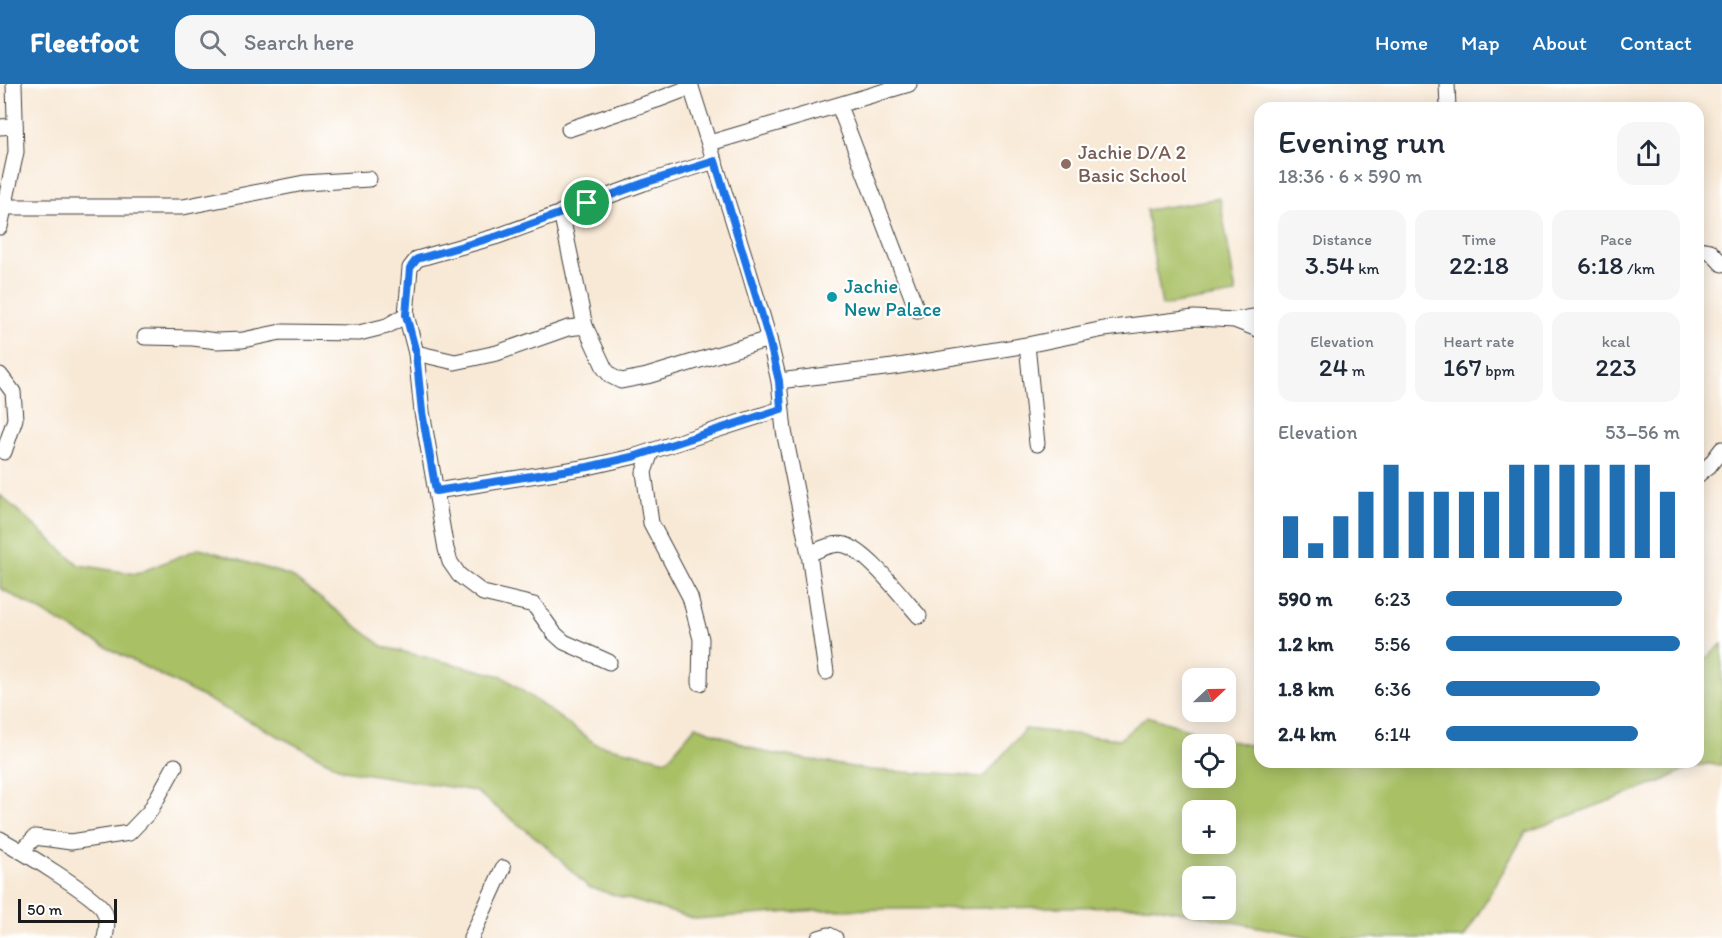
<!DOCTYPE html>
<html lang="en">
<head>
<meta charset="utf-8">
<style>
  :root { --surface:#fff; --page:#f6f6f7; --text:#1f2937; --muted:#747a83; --accent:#1f6fb2 }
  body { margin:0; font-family:Itim,sans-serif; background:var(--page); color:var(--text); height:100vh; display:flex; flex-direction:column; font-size:22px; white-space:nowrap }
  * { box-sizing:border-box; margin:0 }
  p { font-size:20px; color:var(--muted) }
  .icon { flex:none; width:33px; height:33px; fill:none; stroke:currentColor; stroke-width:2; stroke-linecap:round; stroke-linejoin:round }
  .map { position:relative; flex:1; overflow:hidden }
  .side { position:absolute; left:1254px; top:18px; width:450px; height:666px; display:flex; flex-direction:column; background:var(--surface); border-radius:18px; box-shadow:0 3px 15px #0003 }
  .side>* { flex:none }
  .needle { width:39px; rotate:68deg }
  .controls { position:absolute; left:1182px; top:584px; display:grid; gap:12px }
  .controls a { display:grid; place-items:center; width:54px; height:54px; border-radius:12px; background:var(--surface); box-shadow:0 3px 15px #0003; font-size:30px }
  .scale { position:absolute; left:18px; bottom:15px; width:99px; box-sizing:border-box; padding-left:6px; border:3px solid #1c1c1c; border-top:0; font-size:16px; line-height:21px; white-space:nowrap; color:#1c1c1c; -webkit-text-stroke:4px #fff; paint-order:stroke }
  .pin { position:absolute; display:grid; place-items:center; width:51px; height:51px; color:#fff; margin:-26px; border:3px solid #fff; border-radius:50%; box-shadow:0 2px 6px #0007 }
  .round { display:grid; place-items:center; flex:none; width:63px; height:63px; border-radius:18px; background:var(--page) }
  .head { display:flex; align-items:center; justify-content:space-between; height:102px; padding:0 24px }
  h1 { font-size:33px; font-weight:600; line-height:45px }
  .stats { display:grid; grid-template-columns:repeat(3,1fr); gap:9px; height:102px; padding:6px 24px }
  .stats div { display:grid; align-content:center; border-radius:15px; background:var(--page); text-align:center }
  .stats b { font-size:26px; font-weight:600 }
  .stats small { font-size:16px; font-weight:400 }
  .stats p { font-size:16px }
  .chart { height:168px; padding:12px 24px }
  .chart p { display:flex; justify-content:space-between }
  .chart svg { width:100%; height:108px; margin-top:6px; stroke:var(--accent); stroke-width:6 }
  ul { padding:0 24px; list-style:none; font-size:20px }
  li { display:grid; grid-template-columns:96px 72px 1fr; align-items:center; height:45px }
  li i { height:15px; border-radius:8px; background:var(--accent) }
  header { display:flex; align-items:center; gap:36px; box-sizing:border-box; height:84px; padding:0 30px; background:var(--accent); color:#fff }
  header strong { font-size:28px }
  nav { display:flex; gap:33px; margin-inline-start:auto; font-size:21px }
  .search { width:420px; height:54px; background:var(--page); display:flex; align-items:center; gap:15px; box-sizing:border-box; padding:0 21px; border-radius:18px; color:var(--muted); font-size:22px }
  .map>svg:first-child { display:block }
  .green { fill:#a9c065; stroke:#626e40; stroke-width:1.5; fill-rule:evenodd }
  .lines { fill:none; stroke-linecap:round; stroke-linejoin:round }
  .minor-casing { stroke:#3d3b38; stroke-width:17 }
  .minor { stroke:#fff; stroke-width:15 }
  .route-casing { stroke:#fff; stroke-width:12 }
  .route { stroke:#1a73e8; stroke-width:8 }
  .education-dot { fill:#8d6e63; stroke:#fff; stroke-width:2 }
  .culture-dot { fill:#0f9aa8; stroke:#fff; stroke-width:2 }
  .labels { text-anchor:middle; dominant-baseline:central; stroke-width:4.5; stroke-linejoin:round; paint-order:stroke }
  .education-label { font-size:20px; fill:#785e54; stroke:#fff; text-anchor:start }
  .culture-label { font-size:20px; fill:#0d838f; stroke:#fff; text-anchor:start }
</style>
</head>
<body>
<header>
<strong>Fleetfoot</strong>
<div class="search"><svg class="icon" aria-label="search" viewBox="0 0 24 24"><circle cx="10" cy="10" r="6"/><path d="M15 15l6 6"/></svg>Search here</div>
<nav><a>Home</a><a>Map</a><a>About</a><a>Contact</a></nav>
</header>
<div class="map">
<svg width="1722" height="854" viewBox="0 0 1722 854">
  <rect width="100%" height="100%" fill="#fff"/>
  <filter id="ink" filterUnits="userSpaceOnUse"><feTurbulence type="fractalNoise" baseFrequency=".0167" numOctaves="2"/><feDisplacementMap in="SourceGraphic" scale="12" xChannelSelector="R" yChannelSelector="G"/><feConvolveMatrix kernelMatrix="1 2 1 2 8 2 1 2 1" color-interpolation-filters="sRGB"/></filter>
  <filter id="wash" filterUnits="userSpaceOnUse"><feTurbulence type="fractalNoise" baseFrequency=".008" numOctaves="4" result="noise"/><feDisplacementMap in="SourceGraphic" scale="24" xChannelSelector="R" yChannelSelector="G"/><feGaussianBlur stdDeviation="1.35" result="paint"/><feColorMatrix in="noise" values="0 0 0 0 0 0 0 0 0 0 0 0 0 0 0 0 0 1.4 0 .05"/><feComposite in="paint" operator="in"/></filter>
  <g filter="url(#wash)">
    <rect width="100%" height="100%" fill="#f8e9d6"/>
    <g class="green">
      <polygon points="1220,114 1236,210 1162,222 1146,126"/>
      <path d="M0,411l79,70 57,9 64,-26 91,28 93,71 118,29 94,68 71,16 29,-34 67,26 107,18 114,7 41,-48 95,10 27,-23 56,18 57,14v14h438v-96l24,-22v121l-15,-1 -20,4 -22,12 -139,52 -62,106h-149l-164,-32 -332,4 -124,9 -107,-32 -44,-43 -69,-53 -131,-21 -263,-136 -81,-46zM1192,660h34v33h-34zM1192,726h34v33h-34zM1192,792h34v33h-34z"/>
    </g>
  </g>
  <g filter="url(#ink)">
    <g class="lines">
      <defs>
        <g id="minor">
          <polyline points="690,0 745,174 769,255 779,297 784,347 809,470 826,588"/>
          <polyline points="1447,0 1448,24"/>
          <polyline points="839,22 917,226"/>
          <polyline points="0,43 15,42"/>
          <polyline points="569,45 657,16 691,3"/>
          <polyline points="710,59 909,0"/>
          <polyline points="5,123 183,123 304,99 369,95"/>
          <polyline points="561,128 585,242"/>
          <polyline points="0,143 16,68 14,0"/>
          <polyline points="1698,165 1710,167 1722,180"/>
          <polyline points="1237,237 1260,246"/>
          <polyline points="145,253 193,254 217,257 243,256 281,248 359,249 387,242 406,231"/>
          <polyline points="1027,261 1037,360"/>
          <polyline points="416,269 455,278 497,269 568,244 585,242 605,285 611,292 621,297 647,292 769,255"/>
          <polyline points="0,291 13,308 15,335 4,368"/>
          <polyline points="779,297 893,283 1027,261 1104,245 1194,234 1235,236 1260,232"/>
          <polyline points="651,368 644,388 651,439 690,513 701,555 700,599"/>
          <polyline points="1698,391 1709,382 1722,365"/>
          <polyline points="436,407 588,383 636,372 781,325"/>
          <path d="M809,470c11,-5 25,-12 36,-9 23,7 57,52 74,71"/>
          <polyline points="609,578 564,558 554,549 534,521 483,509 459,491 450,478 446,465 422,328 416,269 406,231 410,184 417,175 498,152 644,99 715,77"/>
          <path d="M0,755c18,10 97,57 104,72 4,9 3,17 1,27"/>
          <polyline points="22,767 35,753 71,758 129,749 150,727 175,682"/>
          <polyline points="471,854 503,784"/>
          <polyline points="819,854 829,851 835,854"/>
        </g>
      </defs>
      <use href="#minor" class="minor-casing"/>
      <use href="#minor" class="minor"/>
    </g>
  </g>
  <g class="lines" filter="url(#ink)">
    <defs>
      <polygon id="route" points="715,77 769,255 779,297 781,325 636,372 588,383 436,407 422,328 416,269 406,231 410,184 417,175 498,152 644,99"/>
    </defs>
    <use href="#route" class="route-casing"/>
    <use href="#route" class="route"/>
  </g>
  <circle class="education-dot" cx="1066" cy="80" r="6"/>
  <circle class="culture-dot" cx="832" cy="213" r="6"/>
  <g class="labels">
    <g class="education-label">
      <text x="1078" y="68">Jachie D/A 2<tspan x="1078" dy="23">Basic School</tspan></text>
    </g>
    <g class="culture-label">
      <text x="844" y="202">Jachie<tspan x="844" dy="23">New Palace</tspan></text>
    </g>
  </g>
</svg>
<div class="controls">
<a><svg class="needle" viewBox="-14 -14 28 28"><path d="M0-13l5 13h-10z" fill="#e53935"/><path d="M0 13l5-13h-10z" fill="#747a83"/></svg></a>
<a><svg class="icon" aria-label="locate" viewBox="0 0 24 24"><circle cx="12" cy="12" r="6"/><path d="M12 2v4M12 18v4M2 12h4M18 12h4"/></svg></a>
<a>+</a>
<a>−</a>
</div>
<div class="scale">50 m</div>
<div class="pin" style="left:587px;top:119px;background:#1e9e55"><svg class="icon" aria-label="arrive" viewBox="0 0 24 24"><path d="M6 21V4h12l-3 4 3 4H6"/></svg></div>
<section class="side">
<div class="head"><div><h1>Evening run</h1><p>18:36 · 6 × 590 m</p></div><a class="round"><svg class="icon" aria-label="share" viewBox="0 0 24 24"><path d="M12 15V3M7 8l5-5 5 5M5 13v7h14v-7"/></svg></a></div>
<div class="stats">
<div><p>Distance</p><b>3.54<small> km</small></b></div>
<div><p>Time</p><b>22:18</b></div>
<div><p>Pace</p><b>6:18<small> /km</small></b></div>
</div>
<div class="stats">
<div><p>Elevation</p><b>24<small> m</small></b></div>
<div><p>Heart rate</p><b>167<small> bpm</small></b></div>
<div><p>kcal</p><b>223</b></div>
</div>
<div class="chart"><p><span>Elevation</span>53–56 m</p>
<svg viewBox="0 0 160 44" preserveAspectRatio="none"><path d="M5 44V27M15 44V38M25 44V27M35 44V17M45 44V6M55 44V17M65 44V17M75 44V17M85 44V17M95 44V6M105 44V6M115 44V6M125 44V6M135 44V6M145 44V6M155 44V17"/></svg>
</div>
<ul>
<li><b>590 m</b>6:23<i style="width:75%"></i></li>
<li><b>1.2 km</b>5:56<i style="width:100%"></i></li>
<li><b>1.8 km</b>6:36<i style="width:66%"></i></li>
<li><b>2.4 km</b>6:14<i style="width:82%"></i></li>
</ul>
</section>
</div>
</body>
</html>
